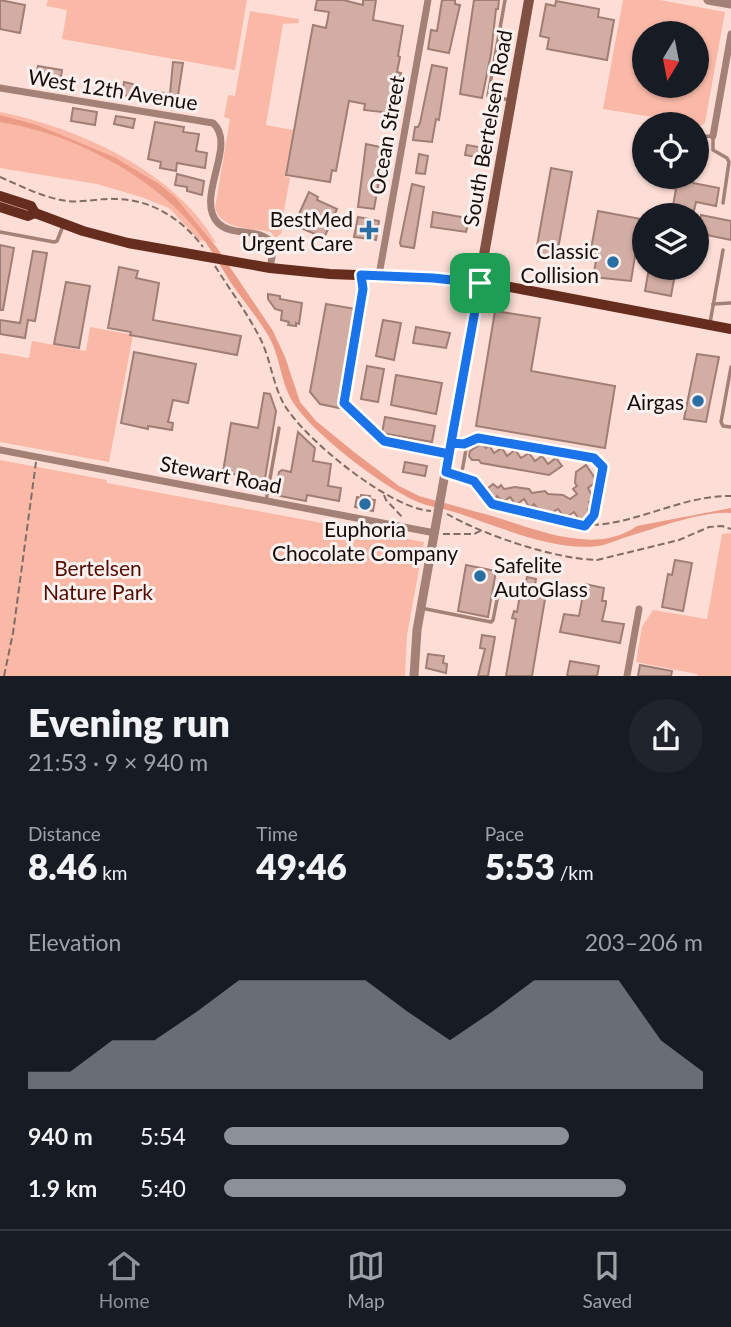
<!DOCTYPE html>
<html lang="en">
<head>
<meta charset="utf-8">
<style>
  :root { --surface:#171b24; --page:#20242c; --text:#f1f3f6; --muted:#9ea1a6; --line:#363941; --accent:#8c9099 }
  body { margin:0; font-family:Lato,sans-serif; background:var(--page); color:var(--text); height:100vh; display:flex; flex-direction:column; font-size:26px; white-space:nowrap }
  * { box-sizing:border-box; margin:0 }
  p { font-size:23px; color:var(--muted) }
  .icon { flex:none; width:38px; height:38px; fill:none; stroke:currentColor; stroke-width:2; stroke-linecap:round; stroke-linejoin:round }
  .map { position:relative; height:676px; overflow:hidden }
  .details { display:flex; flex-direction:column; background:var(--surface); flex:1 }
  .details>* { flex:none }
  .needle { width:46px; rotate:190deg }
  .buttons { position:absolute; left:632px; top:21px; display:grid; gap:14px }
  .buttons a { display:grid; place-items:center; width:77px; height:77px; border-radius:50%; background:var(--surface); box-shadow:0 2px 5px #0004; font-size:35px }
  .pin { position:absolute; display:grid; place-items:center; width:60px; height:60px; color:#fff; margin:-30px; border-radius:14px; box-shadow:0 4px 10px #0006 }
  .round { display:grid; place-items:center; flex:none; width:74px; height:74px; border-radius:37px; background:var(--page) }
  .headline { display:flex; align-items:center; justify-content:space-between; height:119px; padding:0 28px }
  h1 { font-size:38px; font-weight:800; line-height:52px }
  .stats { display:grid; grid-template-columns:repeat(3,1fr); gap:10px; height:119px; padding:7px 28px }
  .stats div { display:grid; align-content:center }
  .stats b { font-size:35px; font-weight:800 }
  .stats small { font-size:19px; font-weight:400 }
  .stats p { font-size:19px }
  .chart { height:196px; padding:14px 28px }
  .chart p { display:flex; justify-content:space-between }
  .chart svg { width:100%; height:126px; margin-top:7px; fill:var(--accent); opacity:.7 }
  ul { padding:0 28px; list-style:none; font-size:23px }
  li { display:grid; grid-template-columns:112px 84px 1fr; align-items:center; height:52px }
  li i { height:18px; border-radius:9px; background:var(--accent) }
  .dock { display:flex; justify-content:space-around; align-items:center; height:98px; border-top:2px solid var(--line); background:var(--surface); font-size:19px; color:var(--muted) }
  .dock a { display:grid; justify-items:center; gap:4px }
  .dock .active { color:var(--accent) }
  .map>svg:first-child { display:block }
  .green { fill:#fab9a7; fill-rule:evenodd }
  .water { fill:#eb9b86 }
  .building { fill:#d2ada3; stroke:#a17e75; stroke-width:2 }
  .lines { fill:none; stroke-linecap:round; stroke-linejoin:round }
  .path { stroke:#816d67; stroke-width:2; stroke-dasharray:7 3.5; stroke-linecap:butt }
  .service { stroke:#a38177; stroke-width:3.5 }
  .minor { stroke:#a38177; stroke-width:7 }
  .tertiary { stroke:#a38177; stroke-width:9 }
  .secondary { stroke:#805043; stroke-width:10 }
  .primary { stroke:#662d1f; stroke-width:10 }
  .route-casing { stroke:#fff; stroke-width:14 }
  .route { stroke:#1a73e8; stroke-width:9 }
  .poi-dot { fill:#2a6ea3; stroke:#f9f1ef; stroke-width:2.5 }
  .labels { text-anchor:middle; dominant-baseline:central; stroke-width:6; stroke-linejoin:round; paint-order:stroke }
  .street-label { font-size:21px; fill:#190d0a; stroke:#f9f1ef }
  .poi-label { font-size:21px; fill:#190d0a; stroke:#f9f1ef; text-anchor:end }
  .park-label { font-size:21px; fill:#520c00; stroke:#f9f1ef }
</style>
</head>
<body>
<div class="map">
<svg width="731" height="676" viewBox="0 0 731 676">
  <rect width="100%" height="100%" fill="#fdded6"/>
  <g class="green">
    <polygon points="48,0 247,0 235,70 62,39 67,10 46,6"/>
    <path d="M623,0h37l65,12 -20,111 -6,4 -3,-3 -93,-15zM644,33h52v53h-52z"/>
    <path d="M250,11l49,8v4l-16,1 -17,101 27,5 -8,46 5,2 -9,49 1,6 -7,5 -4,-6c-20,-4 -50,-2 -56,-24l15,-89 -6,-2 4,-22 7,1z"/>
    <path d="M0,112c79,16 175,59 216,131l-17,-3 -30,-32 -28,-11 -44,-13 -97,-16z"/>
    <polygon points="90,327 133,335 109,462 0,442 0,353 29,358 32,341 86,351"/>
    <polygon points="0,460 107,480 107,483 424,542 407,635 405,676 0,676"/>
    <polygon points="731,533 731,676 697,676 697,674 636,662 642,627 653,610 707,619 722,534"/>
  </g>
  <path class="water" d="M0,115l37,10 77,32 45,27 17,14 41,50 56,83 12,26 15,45 16,19 38,31 45,34 20,10c24,7 48,13 73,20 43,13 103,40 145,10l94,-18v5c-28,-3 -80,17 -108,25 -8,3 -17,7 -25,8 -45,6 -102,-21 -144,-34 -12,-4 -25,-5 -36,-10 -34,-14 -109,-71 -127,-103 -11,-20 -11,-44 -23,-64 -11,-18 -25,-35 -37,-52 -12,-19 -23,-40 -38,-57 -47,-54 -123,-93 -193,-104z"/>
  <g class="building">
    <polygon points="0,0 25,5 20,33 0,29"/>
    <polygon points="317,0 343,0 363,5 363,0 376,0 373,20 403,26 398,56 400,57 397,72 401,73 399,82 395,81 390,113 364,110 365,104 349,101 336,171 332,170 330,182 286,175 313,25 326,28 329,12 315,10"/>
    <polygon points="442,0 455,0 455,4 460,5 449,53 428,49 431,30 437,31"/>
    <polygon points="474,0 499,0 498,9 496,9 491,54 482,98 460,94"/>
    <polygon points="556,1 599,9 598,17 614,20 607,60 547,49 549,38 540,36 546,4 555,6"/>
    <polygon points="173,62 183,63 177,102 149,99 151,91 170,94"/>
    <polygon points="432,65 447,68 439,120 436,119 432,142 413,140 415,127 418,127 420,123"/>
    <polygon points="38,66 62,70 60,83 36,78"/>
    <polygon points="124,82 137,85 135,97 122,95"/>
    <polygon points="73,108 97,112 95,125 71,121"/>
    <polygon points="116,116 135,119 133,128 114,124"/>
    <polygon points="155,122 184,127 183,132 199,134 196,151 207,153 205,168 177,163 176,171 160,168 161,162 148,159"/>
    <polygon points="366,144 385,148 374,209 358,207"/>
    <polygon points="467,145 489,149 487,159 465,155"/>
    <polygon points="419,154 428,156 425,174 416,173"/>
    <polygon points="551,168 572,172 556,260 538,257 539,247 537,246"/>
    <polygon points="177,174 204,181 202,195 187,191 187,187 175,185"/>
    <polygon points="672,177 694,177 693,183 719,188 716,206 696,202 693,215 672,211 676,189 670,188"/>
    <polygon points="412,184 424,187 414,248 401,246 400,243"/>
    <polygon points="309,192 318,197 317,200 337,209 324,238 294,225"/>
    <polygon points="598,211 641,219 631,281 593,277 596,261 589,260"/>
    <polygon points="433,212 473,219 472,225 468,224 466,232 431,227"/>
    <polygon points="701,215 731,221 731,240 697,233"/>
    <polygon points="358,217 379,221 376,240 354,237"/>
    <polygon points="0,245 14,248 3,310 0,310"/>
    <polygon points="33,251 47,253 35,321 28,320 25,338 0,334 0,320 20,323"/>
    <polygon points="119,267 138,271 136,278 159,283 153,320 241,336 237,355 130,335 131,332 108,328"/>
    <polygon points="649,268 671,268 670,273 675,274 671,296 645,291"/>
    <polygon points="66,282 90,286 79,348 54,344"/>
    <polygon points="268,294 280,296 280,299 302,303 299,324 296,323 296,326 288,325 289,322 281,320 282,311 275,309 268,299"/>
    <polygon points="326,304 356,309 339,408 320,404 310,392"/>
    <polygon points="495,311 540,318 531,371 615,386 605,448 476,426"/>
    <polygon points="383,320 401,323 394,360 376,356"/>
    <polygon points="416,327 450,333 446,348 413,343"/>
    <polygon points="134,352 196,364 188,403 173,400 168,422 173,423 172,430 148,426 148,429 121,423"/>
    <polygon points="697,354 719,357 706,422 684,419"/>
    <polygon points="367,366 384,369 378,402 361,399"/>
    <polygon points="396,375 442,383 436,414 391,405"/>
    <polygon points="264,393 270,394 276,411 263,491 247,488 249,477 223,472 231,423 258,428"/>
    <polygon points="385,417 435,426 432,442 382,433"/>
    <polygon points="298,432 315,448 313,461 331,464 328,486 341,488 339,501 307,495 306,501 275,495 279,472 282,470 291,472"/>
    <polygon points="482,443 486,448 489,445 494,453 502,448 507,456 515,450 521,458 529,453 535,461 542,456 548,464 556,458 562,466 549,475 481,463 479,460 472,460 469,456 470,451"/>
    <polygon points="405,462 427,466 425,476 403,472"/>
    <polygon points="586,465 597,481 588,488 594,499 589,502 592,506 588,509 589,515 581,522 574,512 565,518 558,509 550,514 540,512 534,504 530,508 524,499 516,505 510,497 503,502 497,496 494,499 487,491 487,489 493,484 498,488 501,485 504,489 515,487 529,489 532,493 545,491 548,494 563,495 570,499 577,494 573,489 577,486 575,483 576,472"/>
    <polygon points="361,495 370,496 369,499 375,500 373,511 355,507 357,497 361,498"/>
    <polygon points="675,560 692,563 683,611 662,607 668,574 672,575"/>
    <polygon points="466,565 496,571 488,617 458,611"/>
    <polygon points="527,577 536,579 534,591 546,593 532,676 506,676 516,619 512,618 514,611 517,612 521,589 524,590"/>
    <polygon points="585,584 604,588 602,601 606,601 606,604 602,621 624,624 620,643 560,632 564,614 579,616"/>
    <polygon points="482,635 495,637 488,676 478,676 485,649 480,648"/>
    <polygon points="428,654 444,656 443,663 447,664 446,673 426,668"/>
    <polygon points="570,661 599,666 597,676 567,676"/>
    <polygon points="640,665 672,671 671,676 638,676"/>
  </g>
  <g class="lines">
    <g class="path">
      <path d="M0,177c21,9 44,21 67,24 16,2 32,-3 48,-2 36,0 67,20 88,48"/>
      <path d="M215,266c15,24 33,48 46,74 10,21 12,46 24,66 21,34 105,103 146,105"/>
      <polyline points="384,495 386,500 404,519"/>
      <path d="M447,514c37,21 107,45 150,46l82,-20 30,-13 13,-1 9,3"/>
      <path d="M592,525c47,-2 92,-30 139,-29"/>
      <polyline points="443,534 474,534 482,530"/>
      <polyline points="4,676 13,633 36,462"/>
    </g>
    <g class="service">
      <polyline points="505,0 488,96 510,100"/>
      <polyline points="696,137 713,136 713,150 727,158 729,162 723,203"/>
      <polyline points="665,184 666,177"/>
      <polyline points="0,232 54,242 57,241 63,226"/>
      <polyline points="361,276 363,289 346,406 384,441 447,453"/>
      <polyline points="713,304 731,303"/>
      <polyline points="710,323 723,250"/>
      <polyline points="731,367 721,422 723,426 731,427"/>
      <polyline points="451,443 467,443"/>
      <path d="M448,472l26,9 18,23 90,23c19,-8 18,-42 21,-60l-9,-8 -116,-21 -11,6 -6,33"/>
      <polyline points="266,501 279,428"/>
      <polyline points="421,608 491,622 493,620 500,585"/>
    </g>
    <g class="minor">
      <path d="M0,88l213,35c25,22 -19,75 5,100 13,13 37,5 51,17l4,11 -3,17"/>
      <polyline points="713,136 731,34"/>
      <polyline points="379,275 428,0"/>
      <polyline points="0,450 435,533"/>
      <polyline points="627,676 639,609"/>
    </g>
    <g class="tertiary">
      <polyline points="708,0 731,4"/>
      <polyline points="414,676 417,630 479,283"/>
    </g>
    <polyline class="secondary" points="479,283 529,0"/>
    <g class="primary">
      <polyline points="0,196 31,206 35,213 83,231 128,243 270,268 330,274 433,278 494,284 731,329"/>
      <polyline points="0,207 28,216 35,213"/>
    </g>
  </g>
  <g class="lines">
    <defs>
      <polyline id="route" points="480,283 451,443 446,472 474,481 492,504 585,526 594,515 603,467 594,458 478,438 464,444 451,443 449,454 384,441 344,403 363,289 361,275 433,278 480,283"/>
    </defs>
    <use href="#route" class="route-casing"/>
    <use href="#route" class="route"/>
  </g>
  <g class="poi-dot">
    <path d="M365.5 219.5h7v7h7v7h-7v7h-7v-7h-7v-7h7z"/>
    <circle cx="613" cy="262" r="7"/>
    <circle cx="698" cy="401" r="7"/>
    <circle cx="365" cy="504" r="7"/>
    <circle cx="480" cy="576" r="7"/>
  </g>
  <g class="labels">
    <g class="street-label">
      <text transform="translate(113 89) rotate(9)">West 12th Avenue</text>
      <text transform="translate(487 128) rotate(-80)">South Bertelsen Road</text>
      <text transform="translate(386 135) rotate(-80)">Ocean Street</text>
      <text transform="translate(221 474) rotate(11)">Stewart Road</text>
    </g>
    <g class="poi-label">
      <text x="353" y="218">BestMed<tspan x="353" dy="24">Urgent Care</tspan></text>
      <text x="599" y="250">Classic<tspan x="599" dy="24">Collision</tspan></text>
      <text x="684" y="401">Airgas</text>
      <text x="365" y="528" text-anchor="middle">Euphoria<tspan x="365" dy="24">Chocolate Company</tspan></text>
      <text x="494" y="564" text-anchor="start">Safelite<tspan x="494" dy="24">AutoGlass</tspan></text>
    </g>
    <g class="park-label">
      <text x="98" y="567">Bertelsen<tspan x="98" dy="24">Nature Park</tspan></text>
    </g>
  </g>
</svg>
<div class="buttons">
<a><svg class="needle" viewBox="-14 -14 28 28"><path d="M0-13l5 13h-10z" fill="#e53935"/><path d="M0 13l5-13h-10z" fill="#9ea1a6"/></svg></a>
<a><svg class="icon" aria-label="locate" viewBox="0 0 24 24"><circle cx="12" cy="12" r="6"/><path d="M12 2v4M12 18v4M2 12h4M18 12h4"/></svg></a>
<a><svg class="icon" aria-label="layers" viewBox="0 0 24 24"><path d="M12 4l9 5-9 5-9-5zM3 14l9 5 9-5"/></svg></a>
</div>
<div class="pin" style="left:480px;top:283px;background:#1e9e55"><svg class="icon" aria-label="arrive" viewBox="0 0 24 24"><path d="M6 21V4h12l-3 4 3 4H6"/></svg></div>
</div>
<section class="details">
<div class="headline"><div><h1>Evening run</h1><p>21:53 · 9 × 940 m</p></div><a class="round"><svg class="icon" aria-label="share" viewBox="0 0 24 24"><path d="M12 15V3M7 8l5-5 5 5M5 13v7h14v-7"/></svg></a></div>
<div class="stats">
<div><p>Distance</p><b>8.46<small> km</small></b></div>
<div><p>Time</p><b>49:46</b></div>
<div><p>Pace</p><b>5:53<small> /km</small></b></div>
</div>
<div class="chart"><p><span>Elevation</span>203–206 m</p>
<svg viewBox="0 0 160 44" preserveAspectRatio="none"><path d="M0 44V38L10 38L20 27L30 27L40 17L50 6L60 6L70 6L80 6L90 17L100 27L110 17L120 6L130 6L140 6L150 27L160 38V44z"/></svg>
</div>
<ul>
<li><b>940 m</b>5:54<i style="width:72%"></i></li>
<li><b>1.9 km</b>5:40<i style="width:84%"></i></li>
</ul>
</section>
<nav class="dock">
<a class="active"><svg class="icon" aria-label="home" viewBox="0 0 24 24"><path d="M3 11l9-7 9 7M6 9v11h12V9"/></svg>Home</a>
<a><svg class="icon" aria-label="map" viewBox="0 0 24 24"><path d="M3 6l6-2 6 2 6-2v14l-6 2-6-2-6 2zM9 4v14M15 6v14"/></svg>Map</a>
<a><svg class="icon" aria-label="saved" viewBox="0 0 24 24"><path d="M7 4h10v16l-5-4-5 4z"/></svg>Saved</a>
</nav>
</body>
</html>
